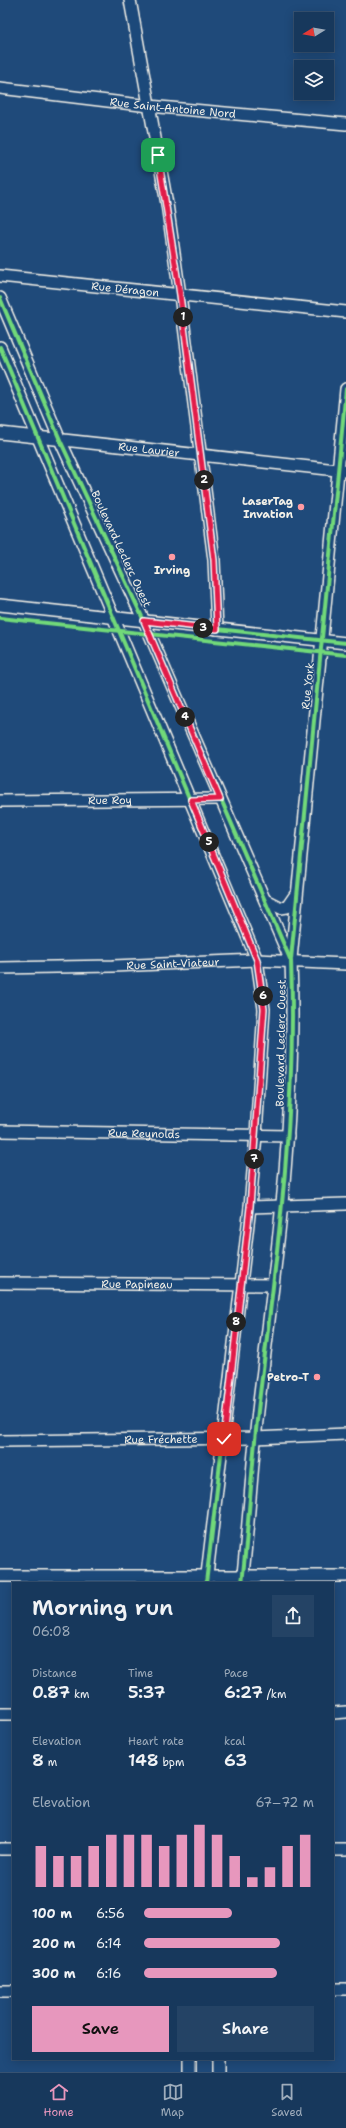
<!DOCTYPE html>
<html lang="en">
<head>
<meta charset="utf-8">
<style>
  :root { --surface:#17385c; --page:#244365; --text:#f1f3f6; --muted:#9eacbb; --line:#365272; --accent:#e797bd }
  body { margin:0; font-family:"Shantell Sans",sans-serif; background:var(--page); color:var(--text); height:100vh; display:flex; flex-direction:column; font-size:15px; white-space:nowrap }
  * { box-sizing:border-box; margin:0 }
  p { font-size:13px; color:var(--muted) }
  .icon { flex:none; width:22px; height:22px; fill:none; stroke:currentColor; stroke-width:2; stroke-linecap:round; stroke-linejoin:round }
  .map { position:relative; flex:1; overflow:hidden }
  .sheet { position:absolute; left:12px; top:1582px; width:322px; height:478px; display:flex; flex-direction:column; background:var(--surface); border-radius:0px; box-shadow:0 2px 10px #0003,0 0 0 1px var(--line) }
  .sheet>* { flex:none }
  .needle { width:26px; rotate:259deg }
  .tools { position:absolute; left:294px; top:12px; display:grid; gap:8px }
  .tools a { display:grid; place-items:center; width:40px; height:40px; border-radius:0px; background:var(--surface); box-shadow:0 2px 10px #0003,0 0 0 1px var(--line); font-size:20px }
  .pin { position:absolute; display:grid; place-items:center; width:34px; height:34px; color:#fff; margin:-17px; border-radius:8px; box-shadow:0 2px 6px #0006 }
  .km { position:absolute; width:20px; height:20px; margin:-10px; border-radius:50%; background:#222; color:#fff; font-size:11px; line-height:20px; text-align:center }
  .round { display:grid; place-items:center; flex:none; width:42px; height:42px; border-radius:0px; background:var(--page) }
  .summary { display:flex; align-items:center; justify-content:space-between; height:68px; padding:0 20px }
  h1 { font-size:22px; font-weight:600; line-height:30px }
  .metrics { display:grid; grid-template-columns:repeat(3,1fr); gap:6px; height:68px; padding:4px 20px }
  .metrics div { display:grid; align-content:center }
  .metrics b { font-size:17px; font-weight:600 }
  .metrics small { font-size:11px; font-weight:400 }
  .metrics p { font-size:11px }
  .chart { height:112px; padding:8px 20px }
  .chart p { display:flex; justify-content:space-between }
  .chart svg { width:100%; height:72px; margin-top:4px; stroke:var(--accent); stroke-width:6 }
  .button { display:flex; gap:8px; margin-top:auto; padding:8px 20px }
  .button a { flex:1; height:46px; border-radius:0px; background:var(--accent); color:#111; font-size:16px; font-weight:600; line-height:46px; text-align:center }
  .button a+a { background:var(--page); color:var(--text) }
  ul { padding:0 20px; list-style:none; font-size:13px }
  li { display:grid; grid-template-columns:64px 48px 1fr; align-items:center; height:30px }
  li i { height:10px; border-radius:5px; background:var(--accent) }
  .tab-bar { display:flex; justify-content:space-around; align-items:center; height:56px; border-top:1px solid var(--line); background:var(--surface); font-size:11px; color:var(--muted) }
  .tab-bar a { display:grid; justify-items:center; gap:2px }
  .tab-bar .on { color:var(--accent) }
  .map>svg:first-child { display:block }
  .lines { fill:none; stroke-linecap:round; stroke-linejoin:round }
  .minor-casing { stroke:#f4f1e8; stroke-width:14 }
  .minor { stroke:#1f4a7a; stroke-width:11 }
  .cycleway-casing { stroke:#1f4a7a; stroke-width:6 }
  .cycleway { stroke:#71d979; stroke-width:4 }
  .route-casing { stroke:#fff; stroke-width:8 }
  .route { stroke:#e11d48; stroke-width:5 }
  .poi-dot { fill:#ff9aa2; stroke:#1f4a7a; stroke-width:1.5 }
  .labels { text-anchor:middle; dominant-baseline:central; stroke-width:3; stroke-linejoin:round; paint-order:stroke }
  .street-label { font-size:11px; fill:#f4f1e8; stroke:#1f4a7a }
  .poi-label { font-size:11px; font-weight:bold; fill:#f4f1e8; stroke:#1f4a7a; text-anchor:end }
</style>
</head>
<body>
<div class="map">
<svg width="346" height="2072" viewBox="0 0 346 2072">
  <rect width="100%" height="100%" fill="#1f4a7a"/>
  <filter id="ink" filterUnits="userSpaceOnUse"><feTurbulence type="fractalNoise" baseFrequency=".025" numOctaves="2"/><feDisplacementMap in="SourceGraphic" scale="8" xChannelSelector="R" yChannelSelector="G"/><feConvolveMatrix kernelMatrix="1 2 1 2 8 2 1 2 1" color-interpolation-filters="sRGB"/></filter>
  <g filter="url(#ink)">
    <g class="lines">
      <defs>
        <g id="minor">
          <polyline points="130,0 167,204 180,295 214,560 217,629"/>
          <path id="s1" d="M0,88l149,18 197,18"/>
          <path id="s2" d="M0,276l346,36"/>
          <path d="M0,298l60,142 84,181 147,340c6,148 -14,295 -32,441 -7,60 -10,121 -17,181"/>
          <polyline points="0,347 257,960 264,1009 256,1135 250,1207 206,1583"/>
          <path id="s3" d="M0,433l346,38"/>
          <polyline points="0,605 346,643"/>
          <path id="s4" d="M0,801l220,-2"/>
          <polyline points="265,900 281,908 287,907 296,894"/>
          <polyline points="291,959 346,389"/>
          <path id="s5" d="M0,968l113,-2 144,-6 89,4"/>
          <path id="s6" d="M0,1131l288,5"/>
          <polyline points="250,1207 346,1204"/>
          <path id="s7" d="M0,1283l273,2"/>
          <path id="s8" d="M0,1441l255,-3 91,-4"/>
          <polyline points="0,1576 346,1576"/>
          <polyline points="333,1713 346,1712"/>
          <polyline points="0,1714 13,1714"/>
          <polyline points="0,1849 13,1849"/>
          <polyline points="333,1850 346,1850"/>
          <polyline points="333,1989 346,1989"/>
          <polyline points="0,1991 13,1991"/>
          <polyline points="190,2059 190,2072"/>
          <polyline points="218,2072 218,2059"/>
        </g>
      </defs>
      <use href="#minor" class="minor-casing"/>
      <use href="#minor" class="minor"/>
      <defs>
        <g id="cycleway">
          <path d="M0,298l60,142 84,181 147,340c6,148 -14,295 -32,441 -7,60 -10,121 -17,181"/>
          <polyline points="0,347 257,960 264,1009 256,1135 250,1207 206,1583"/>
          <polyline points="0,618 346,655"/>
          <polyline points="144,621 346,643"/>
          <polyline points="291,959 346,389"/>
        </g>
      </defs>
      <use href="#cycleway" class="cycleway-casing"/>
      <use href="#cycleway" class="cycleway"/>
    </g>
  </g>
  <g class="lines" filter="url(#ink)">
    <defs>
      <polyline id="route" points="158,155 180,295 214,560 217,629 144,621 220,799 191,800 257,960 264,1009 250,1207 224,1439"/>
    </defs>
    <use href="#route" class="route-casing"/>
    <use href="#route" class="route"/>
  </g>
  <g class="poi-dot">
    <circle cx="301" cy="507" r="4"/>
    <circle cx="172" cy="557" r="4"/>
    <circle cx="317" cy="1377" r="4"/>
  </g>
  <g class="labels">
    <g class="street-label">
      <text stroke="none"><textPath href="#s1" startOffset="174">Rue Saint-Antoine Nord</textPath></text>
      <text stroke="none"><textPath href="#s2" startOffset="126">Rue Déragon</textPath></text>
      <text stroke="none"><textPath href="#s3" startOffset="150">Rue Laurier</textPath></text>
      <text transform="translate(121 549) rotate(65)">Boulevard Leclerc Ouest</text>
      <text transform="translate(308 686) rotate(-84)">Rue York</text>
      <text stroke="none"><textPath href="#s4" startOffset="110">Rue Roy</textPath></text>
      <text stroke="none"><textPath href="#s5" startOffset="173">Rue Saint-Viateur</textPath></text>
      <text transform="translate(281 1043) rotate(-89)">Boulevard Leclerc Ouest</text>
      <text stroke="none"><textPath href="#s6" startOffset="144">Rue Reynolds</textPath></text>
      <text stroke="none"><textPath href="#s7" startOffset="137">Rue Papineau</textPath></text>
      <text stroke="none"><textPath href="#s8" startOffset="161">Rue Fréchette</textPath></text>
    </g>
    <g class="poi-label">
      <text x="293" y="501">LaserTag<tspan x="293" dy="13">Invation</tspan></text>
      <text x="172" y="570" text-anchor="middle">Irving</text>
      <text x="309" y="1377">Petro-T</text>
    </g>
  </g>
</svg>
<div class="tools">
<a><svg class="needle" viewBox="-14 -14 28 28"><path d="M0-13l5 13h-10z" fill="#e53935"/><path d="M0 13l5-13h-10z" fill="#9eacbb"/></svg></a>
<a><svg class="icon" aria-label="layers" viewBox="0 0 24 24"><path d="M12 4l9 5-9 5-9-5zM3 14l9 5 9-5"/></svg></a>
</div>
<div class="pin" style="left:158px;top:155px;background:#1e9e55"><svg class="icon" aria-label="arrive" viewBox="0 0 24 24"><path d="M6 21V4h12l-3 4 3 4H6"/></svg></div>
<div class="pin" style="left:224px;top:1439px;background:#d93025"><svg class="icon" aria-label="check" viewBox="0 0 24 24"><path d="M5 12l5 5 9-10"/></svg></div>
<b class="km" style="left:183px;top:317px">1</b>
<b class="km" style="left:204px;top:480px">2</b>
<b class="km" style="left:203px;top:628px">3</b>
<b class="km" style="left:185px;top:717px">4</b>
<b class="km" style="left:209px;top:842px">5</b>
<b class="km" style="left:263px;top:996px">6</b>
<b class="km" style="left:254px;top:1159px">7</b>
<b class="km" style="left:236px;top:1322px">8</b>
<section class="sheet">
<div class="summary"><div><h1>Morning run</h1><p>06:08</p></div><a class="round"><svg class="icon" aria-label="share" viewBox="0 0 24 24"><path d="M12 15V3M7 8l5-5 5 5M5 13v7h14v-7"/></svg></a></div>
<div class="metrics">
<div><p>Distance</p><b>0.87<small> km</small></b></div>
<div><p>Time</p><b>5:37</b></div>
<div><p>Pace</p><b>6:27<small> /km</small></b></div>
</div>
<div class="metrics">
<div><p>Elevation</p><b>8<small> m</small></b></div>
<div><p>Heart rate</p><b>148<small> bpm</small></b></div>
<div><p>kcal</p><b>63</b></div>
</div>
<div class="chart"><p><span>Elevation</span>67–72 m</p>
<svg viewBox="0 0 160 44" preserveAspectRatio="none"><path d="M5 44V19M15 44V25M25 44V25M35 44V19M45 44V12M55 44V12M65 44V12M75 44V19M85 44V12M95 44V6M105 44V12M115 44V25M125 44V38M135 44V32M145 44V19M155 44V12"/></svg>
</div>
<ul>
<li><b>100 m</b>6:56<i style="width:52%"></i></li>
<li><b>200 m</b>6:14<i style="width:80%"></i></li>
<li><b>300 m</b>6:16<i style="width:78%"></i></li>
</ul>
<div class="button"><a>Save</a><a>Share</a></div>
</section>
</div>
<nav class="tab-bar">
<a class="on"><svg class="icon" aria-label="home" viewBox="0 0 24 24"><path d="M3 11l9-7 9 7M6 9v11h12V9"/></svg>Home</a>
<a><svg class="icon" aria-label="map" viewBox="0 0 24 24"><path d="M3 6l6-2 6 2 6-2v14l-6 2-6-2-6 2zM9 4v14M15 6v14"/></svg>Map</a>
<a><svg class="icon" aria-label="saved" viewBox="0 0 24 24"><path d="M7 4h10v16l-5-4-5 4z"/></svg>Saved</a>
</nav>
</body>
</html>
